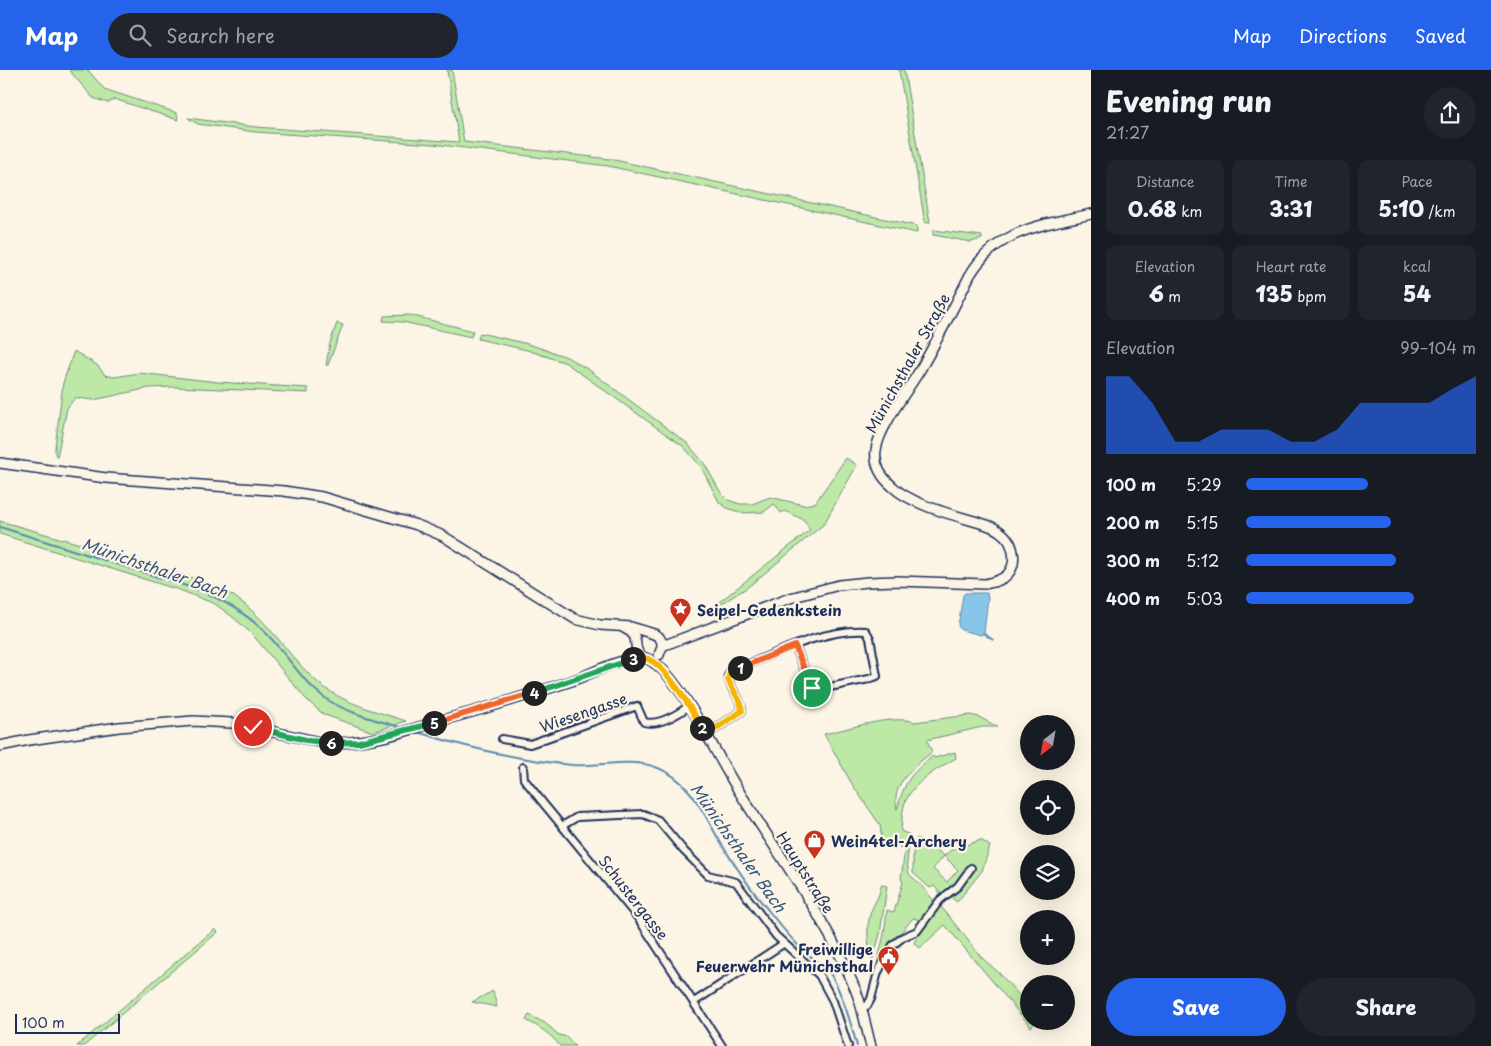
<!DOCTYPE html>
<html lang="en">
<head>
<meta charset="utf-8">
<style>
  :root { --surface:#171b24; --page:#20242c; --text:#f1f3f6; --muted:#9ea1a6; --accent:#2563eb }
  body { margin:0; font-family:"Playpen Sans",sans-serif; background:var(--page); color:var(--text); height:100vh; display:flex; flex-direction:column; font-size:19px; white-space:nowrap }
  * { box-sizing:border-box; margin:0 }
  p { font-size:16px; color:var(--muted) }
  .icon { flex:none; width:28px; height:28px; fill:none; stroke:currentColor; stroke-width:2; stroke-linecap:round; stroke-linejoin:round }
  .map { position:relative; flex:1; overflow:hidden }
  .panel { display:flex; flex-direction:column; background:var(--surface); width:400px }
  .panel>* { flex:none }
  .needle { width:32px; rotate:211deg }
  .controls { position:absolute; left:1020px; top:645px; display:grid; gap:10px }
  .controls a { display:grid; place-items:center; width:55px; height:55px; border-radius:50%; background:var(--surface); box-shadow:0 5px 20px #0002; font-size:25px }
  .scale { position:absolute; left:15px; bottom:12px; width:105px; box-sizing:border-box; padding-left:5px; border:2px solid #1b2f5e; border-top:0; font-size:14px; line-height:18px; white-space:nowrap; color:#1b2f5e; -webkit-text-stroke:4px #fcf5e5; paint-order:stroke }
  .pin { position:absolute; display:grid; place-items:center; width:42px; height:42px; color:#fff; margin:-21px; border:2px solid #fff; border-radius:50%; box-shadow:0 1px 5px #0007 }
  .km { position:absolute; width:25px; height:25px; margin:-12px; border-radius:50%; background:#222; color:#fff; font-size:14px; line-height:25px; text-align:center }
  .round { display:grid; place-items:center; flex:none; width:52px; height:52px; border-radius:26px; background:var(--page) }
  .overview { display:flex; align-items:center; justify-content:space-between; height:85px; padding:0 15px }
  h1 { font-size:28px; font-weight:800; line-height:38px }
  .stats { display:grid; grid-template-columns:repeat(3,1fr); gap:8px; height:85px; padding:5px 15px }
  .stats div { display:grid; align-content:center; border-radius:10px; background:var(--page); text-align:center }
  .stats b { font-size:21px; font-weight:800 }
  .stats small { font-size:14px; font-weight:400 }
  .stats p { font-size:14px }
  .chart { height:140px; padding:10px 15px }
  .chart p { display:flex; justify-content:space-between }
  .chart svg { width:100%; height:90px; margin-top:5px; fill:var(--accent); opacity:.7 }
  .cta { display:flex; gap:10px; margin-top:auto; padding:10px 15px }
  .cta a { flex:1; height:58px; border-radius:30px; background:var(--accent); color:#fff; font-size:20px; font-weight:800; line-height:58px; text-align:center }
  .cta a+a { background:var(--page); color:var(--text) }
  ul { padding:0 15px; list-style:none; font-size:16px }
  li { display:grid; grid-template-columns:80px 60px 1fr; align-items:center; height:38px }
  li i { height:12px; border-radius:6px; background:var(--accent) }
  header { display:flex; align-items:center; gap:30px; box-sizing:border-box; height:70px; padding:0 25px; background:var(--accent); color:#fff }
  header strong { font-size:24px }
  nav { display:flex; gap:28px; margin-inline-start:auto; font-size:18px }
  .search { width:350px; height:45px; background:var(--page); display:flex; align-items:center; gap:12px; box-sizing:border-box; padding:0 18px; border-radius:28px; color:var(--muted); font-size:19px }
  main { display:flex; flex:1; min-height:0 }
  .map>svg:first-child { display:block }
  .green { fill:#bde8a5; stroke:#6c8c82; fill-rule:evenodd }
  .water { fill:#88c6e9; stroke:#5c8ab1 }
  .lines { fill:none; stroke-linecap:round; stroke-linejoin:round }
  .stream { stroke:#5c8ab1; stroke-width:2 }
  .street-casing { stroke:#1b2f5e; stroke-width:10 }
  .secondary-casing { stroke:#1b2f5e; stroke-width:12 }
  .street { stroke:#fcf5e5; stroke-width:6 }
  .secondary { stroke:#fcf5e5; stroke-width:9 }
  .split-1-casing { stroke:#fff; stroke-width:10 }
  .split-2-casing { stroke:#fff; stroke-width:10 }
  .split-3-casing { stroke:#fff; stroke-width:10 }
  .split-4-casing { stroke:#fff; stroke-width:10 }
  .split-5-casing { stroke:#fff; stroke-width:10 }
  .split-6-casing { stroke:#fff; stroke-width:10 }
  .split-7-casing { stroke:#fff; stroke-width:10 }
  .split-1 { stroke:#f0652b; stroke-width:6 }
  .split-2 { stroke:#f5b400; stroke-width:6 }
  .split-3 { stroke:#f5b400; stroke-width:6 }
  .split-4 { stroke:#22a559; stroke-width:6 }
  .split-5 { stroke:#f0652b; stroke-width:6 }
  .split-6 { stroke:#22a559; stroke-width:6 }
  .split-7 { stroke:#22a559; stroke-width:6 }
  .labels { text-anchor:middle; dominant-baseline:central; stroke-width:4.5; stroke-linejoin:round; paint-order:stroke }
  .street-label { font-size:15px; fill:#1b2f5e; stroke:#fcf5e5 }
  .poi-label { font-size:15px; font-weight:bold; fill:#1b2f5e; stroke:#fcf5e5; text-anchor:start }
  .water-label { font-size:16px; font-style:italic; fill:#365581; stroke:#fcf5e5 }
</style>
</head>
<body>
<header>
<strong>Map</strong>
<div class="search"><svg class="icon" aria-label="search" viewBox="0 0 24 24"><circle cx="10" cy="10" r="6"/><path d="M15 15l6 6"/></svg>Search here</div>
<nav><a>Map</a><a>Directions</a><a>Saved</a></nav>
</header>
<main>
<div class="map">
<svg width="1091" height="976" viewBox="0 0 1091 976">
  <rect width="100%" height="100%" fill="#fcf5e5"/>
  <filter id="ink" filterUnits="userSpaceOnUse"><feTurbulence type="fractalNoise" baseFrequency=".02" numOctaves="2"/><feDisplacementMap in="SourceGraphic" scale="10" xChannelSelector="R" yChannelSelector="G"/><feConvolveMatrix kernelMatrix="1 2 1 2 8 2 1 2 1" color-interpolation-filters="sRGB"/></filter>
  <g filter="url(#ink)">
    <g class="green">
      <polygon points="69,0 88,0 104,19 177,43 178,50 114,29 108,33 93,28"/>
      <polygon points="447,0 452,0 464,72 610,89 917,156 917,163 608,96 433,74 255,62 198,54 188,48 256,57 459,72"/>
      <polygon points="899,0 904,0 930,152 925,153"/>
      <polygon points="933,160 982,166 982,169 971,172 933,165"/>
      <polygon points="410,245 473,261 471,267 403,252 383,251 384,246"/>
      <polygon points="337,253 343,255 328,295 326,295 330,273"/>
      <polygon points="480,263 528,274 567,287 589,300 687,373 704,393 721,423 728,430 740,434 752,434 770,427 804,435 815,433 846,388 857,395 824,454 748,517 715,538 713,537 810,460 804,450 785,441 781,443 774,434 764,442 742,443 727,438 719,432 701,397 684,377 566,293 527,280 478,269"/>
      <polygon points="74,281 97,295 105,305 114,307 139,303 218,312 308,318 308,323 175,317 149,318 94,330 75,328 67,338 57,387 55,384 55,377 63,313"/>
      <path d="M0,451c55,16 110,31 164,48 24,8 50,14 71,28 32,22 49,53 76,79 25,26 62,34 95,45l-33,11 -48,-17 -7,-5 -13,-12 -53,-64 -18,-16 -19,-14 -33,-13 -182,-57z"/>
      <path d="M970,645l9,2 19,10h-16l-55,13 5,12c-17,14 -42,32 -35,57 8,-28 13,-35 36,-53l2,2 20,-6 1,6c-17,10 -41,23 -50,42 -4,9 -4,22 -5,31l9,4 -3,28 2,11 11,10 15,18 -12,19 -10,-3 -19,23 -16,25 -1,-2 7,-30 3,-24 7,2 9,-30 -2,-3 4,-31 -6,-1v-7l-17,1 -2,-16 -28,-41 -28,-50c23,-5 69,-20 90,-12z"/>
      <path d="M917,768l16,9 11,9 7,-6 30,-10 9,6 -8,25 -25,31 -10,-8 -5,1 -8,-9 -4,2 -17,-15v-23zM944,786l14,14 -11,12 -14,-13z"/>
      <path d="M881,815l6,1 -7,48 -8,28c-3,-14 -6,-29 -3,-43 2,-13 11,-21 12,-34z"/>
      <polygon points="939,834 982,888 998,902 1029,936 1029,951 1037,951 1031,957 945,855 920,878 914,873 920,860"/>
      <polygon points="215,859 218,862 84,976 77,976"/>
      <polygon points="493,921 497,937 472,932"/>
      <path d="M529,945l16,8 14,12 8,2 8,9h-15c-9,-12 -21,-19 -34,-26z"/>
    </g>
    <polygon class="water" points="965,523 987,523 988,527 984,563 981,565 961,560 958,556 963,525"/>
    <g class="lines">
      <g class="stream">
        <path d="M0,457l199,63c24,10 45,22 64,40 23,22 38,52 65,70 22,14 50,20 74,28"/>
        <polyline points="983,563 993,570"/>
        <path d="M417,662c51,16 101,28 155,33 29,2 58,-8 86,3 33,12 47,49 64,77 14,22 29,45 46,65 11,14 22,28 35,40 10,9 23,16 30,28 11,21 18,45 24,68"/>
      </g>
      <defs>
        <g id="street">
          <path d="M706,665l36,-24c0,-13 -13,-22 -14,-35l2,-4c41,-16 92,-44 136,-41l4,7 7,38 -8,3 -54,11 -3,-2 -17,-42"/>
          <path d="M502,669l28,5 107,-38 7,16c14,4 34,-8 45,-16"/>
          <polyline points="523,697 524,709 543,733 638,848 722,976"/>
          <polyline points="562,756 577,747 643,744 658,750 684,781 708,805 736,812 776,866 819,905 833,931 848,976"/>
          <polyline points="694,932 783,874"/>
          <polyline points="861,938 867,936 871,929 878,902 893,875 903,867 917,861 940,830 958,816 971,798"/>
        </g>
        <g id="secondary">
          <polyline points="0,393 106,408 284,421 322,427 417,455 443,466 575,549 600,555 631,557 654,564 659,567 662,572 662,577 659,585"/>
          <path d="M624,558c19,9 7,18 16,27 3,3 7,3 10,5 5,3 11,8 15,12 29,33 49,79 72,116 41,67 90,130 119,203 7,18 10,37 15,55"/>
          <path d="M662,576l128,-48 49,-13 29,-3 29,-1 88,3c8,-2 16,-3 22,-9 11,-11 7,-31 -3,-40 -5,-5 -11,-8 -17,-10 -28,-9 -75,-19 -95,-39 -11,-9 -18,-22 -16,-36 3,-23 32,-60 44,-80 18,-31 34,-63 50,-95 27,-46 73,-50 121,-61"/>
          <path d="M0,676l29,-6 90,-13 74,-6 39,2 88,19c41,4 80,-9 119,-21 45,-12 90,-26 135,-41 21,-8 45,-21 68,-23"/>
        </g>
      </defs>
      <use href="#street" class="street-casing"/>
      <use href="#secondary" class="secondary-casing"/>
      <use href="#street" class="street"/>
      <use href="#secondary" class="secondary"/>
    </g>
  </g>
  <g class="lines" filter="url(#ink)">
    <defs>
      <polyline id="split-1" points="740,598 795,576 812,618"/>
      <polyline id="split-2" points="702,658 706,665 742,641 741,634 728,610 730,602 740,598"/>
      <path id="split-3" d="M633,589c5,-2 10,-2 15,0 19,8 44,51 54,69"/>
      <polyline id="split-4" points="534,623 633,589"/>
      <polyline id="split-5" points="434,653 534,623"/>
      <polyline id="split-6" points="331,673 359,672 434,653"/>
      <polyline id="split-7" points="253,657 306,670 331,673"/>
    </defs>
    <use href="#split-1" class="split-1-casing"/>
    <use href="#split-2" class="split-2-casing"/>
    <use href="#split-3" class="split-3-casing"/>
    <use href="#split-4" class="split-4-casing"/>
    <use href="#split-5" class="split-5-casing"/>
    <use href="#split-6" class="split-6-casing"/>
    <use href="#split-7" class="split-7-casing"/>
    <use href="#split-1" class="split-1"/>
    <use href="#split-2" class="split-2"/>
    <use href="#split-3" class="split-3"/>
    <use href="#split-4" class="split-4"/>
    <use href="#split-5" class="split-5"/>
    <use href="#split-6" class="split-6"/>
    <use href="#split-7" class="split-7"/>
  </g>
  <defs>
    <symbol id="sight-pin" viewBox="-11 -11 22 30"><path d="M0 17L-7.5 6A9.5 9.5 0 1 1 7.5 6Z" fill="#c8321e" stroke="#fcf5e5"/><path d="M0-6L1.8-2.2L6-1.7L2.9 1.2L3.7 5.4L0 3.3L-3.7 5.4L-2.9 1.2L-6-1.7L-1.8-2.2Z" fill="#fff"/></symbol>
    <symbol id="shop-pin" viewBox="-11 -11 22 30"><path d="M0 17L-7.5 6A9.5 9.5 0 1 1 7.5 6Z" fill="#c8321e" stroke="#fcf5e5"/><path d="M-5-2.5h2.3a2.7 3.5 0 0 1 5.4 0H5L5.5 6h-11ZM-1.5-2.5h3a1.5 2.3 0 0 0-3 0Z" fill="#fff"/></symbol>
    <symbol id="civic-pin" viewBox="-11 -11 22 30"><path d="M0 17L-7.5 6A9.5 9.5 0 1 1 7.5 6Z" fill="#c8321e" stroke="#fcf5e5"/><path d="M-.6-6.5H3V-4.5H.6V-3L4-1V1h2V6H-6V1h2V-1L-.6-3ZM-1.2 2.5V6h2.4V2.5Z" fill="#fff"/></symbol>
  </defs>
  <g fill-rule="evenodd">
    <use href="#sight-pin" x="668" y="526" width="25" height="34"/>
    <use href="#shop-pin" x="802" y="758" width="25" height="34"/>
    <use href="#civic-pin" x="876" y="874" width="25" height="34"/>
  </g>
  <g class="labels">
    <g class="street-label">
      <text transform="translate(907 293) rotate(-61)">Münichsthaler Straße</text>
      <text transform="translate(583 642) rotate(-19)">Wiesengasse</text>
      <text transform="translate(806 802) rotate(58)">Hauptstraße</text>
      <text transform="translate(634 827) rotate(52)">Schustergasse</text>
    </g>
    <g class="poi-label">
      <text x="697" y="539">Seipel-Gedenkstein</text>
      <text x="831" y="770">Wein4tel-Archery</text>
      <text x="873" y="878" text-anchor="end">Freiwillige<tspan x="873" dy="17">Feuerwehr Münichsthal</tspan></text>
    </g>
    <g class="water-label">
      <text transform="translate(155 497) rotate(19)">Münichsthaler Bach</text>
      <text transform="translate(739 777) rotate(55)">Münichsthaler Bach</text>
    </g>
  </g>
</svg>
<div class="controls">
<a><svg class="needle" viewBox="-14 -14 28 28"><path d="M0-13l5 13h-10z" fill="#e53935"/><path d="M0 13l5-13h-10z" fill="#9ea1a6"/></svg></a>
<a><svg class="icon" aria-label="locate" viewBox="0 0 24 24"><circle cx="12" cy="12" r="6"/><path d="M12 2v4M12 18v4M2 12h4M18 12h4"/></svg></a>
<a><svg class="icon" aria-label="layers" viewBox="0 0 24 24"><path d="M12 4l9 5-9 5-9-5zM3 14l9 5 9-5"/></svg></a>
<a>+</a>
<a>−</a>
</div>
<div class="scale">100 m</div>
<div class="pin" style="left:812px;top:618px;background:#1e9e55"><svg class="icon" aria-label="arrive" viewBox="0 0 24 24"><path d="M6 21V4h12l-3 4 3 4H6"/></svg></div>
<div class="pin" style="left:253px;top:657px;background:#d93025"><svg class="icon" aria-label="check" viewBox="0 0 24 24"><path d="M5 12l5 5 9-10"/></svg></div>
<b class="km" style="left:740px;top:598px">1</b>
<b class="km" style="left:702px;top:658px">2</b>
<b class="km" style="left:633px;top:589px">3</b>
<b class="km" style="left:534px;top:623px">4</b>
<b class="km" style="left:434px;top:653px">5</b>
<b class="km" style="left:331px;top:673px">6</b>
</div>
<section class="panel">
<div class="overview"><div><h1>Evening run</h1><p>21:27</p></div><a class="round"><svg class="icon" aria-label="share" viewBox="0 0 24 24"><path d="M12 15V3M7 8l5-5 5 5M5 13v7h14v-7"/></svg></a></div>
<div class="stats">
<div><p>Distance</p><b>0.68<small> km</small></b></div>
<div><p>Time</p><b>3:31</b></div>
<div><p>Pace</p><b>5:10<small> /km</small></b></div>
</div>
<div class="stats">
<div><p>Elevation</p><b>6<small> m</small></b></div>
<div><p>Heart rate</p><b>135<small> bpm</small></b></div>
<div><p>kcal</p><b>54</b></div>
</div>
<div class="chart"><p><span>Elevation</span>99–104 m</p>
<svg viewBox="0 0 160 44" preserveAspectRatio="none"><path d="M0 44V6L10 6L20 19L30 38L40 38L50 32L60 32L70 32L80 38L90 38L100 32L110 19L120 19L130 19L140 19L150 12L160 6V44z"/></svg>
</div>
<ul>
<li><b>100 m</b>5:29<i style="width:53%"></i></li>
<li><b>200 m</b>5:15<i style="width:63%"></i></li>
<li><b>300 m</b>5:12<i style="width:65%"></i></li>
<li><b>400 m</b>5:03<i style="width:73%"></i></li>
</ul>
<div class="cta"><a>Save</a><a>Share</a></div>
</section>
</main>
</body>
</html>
